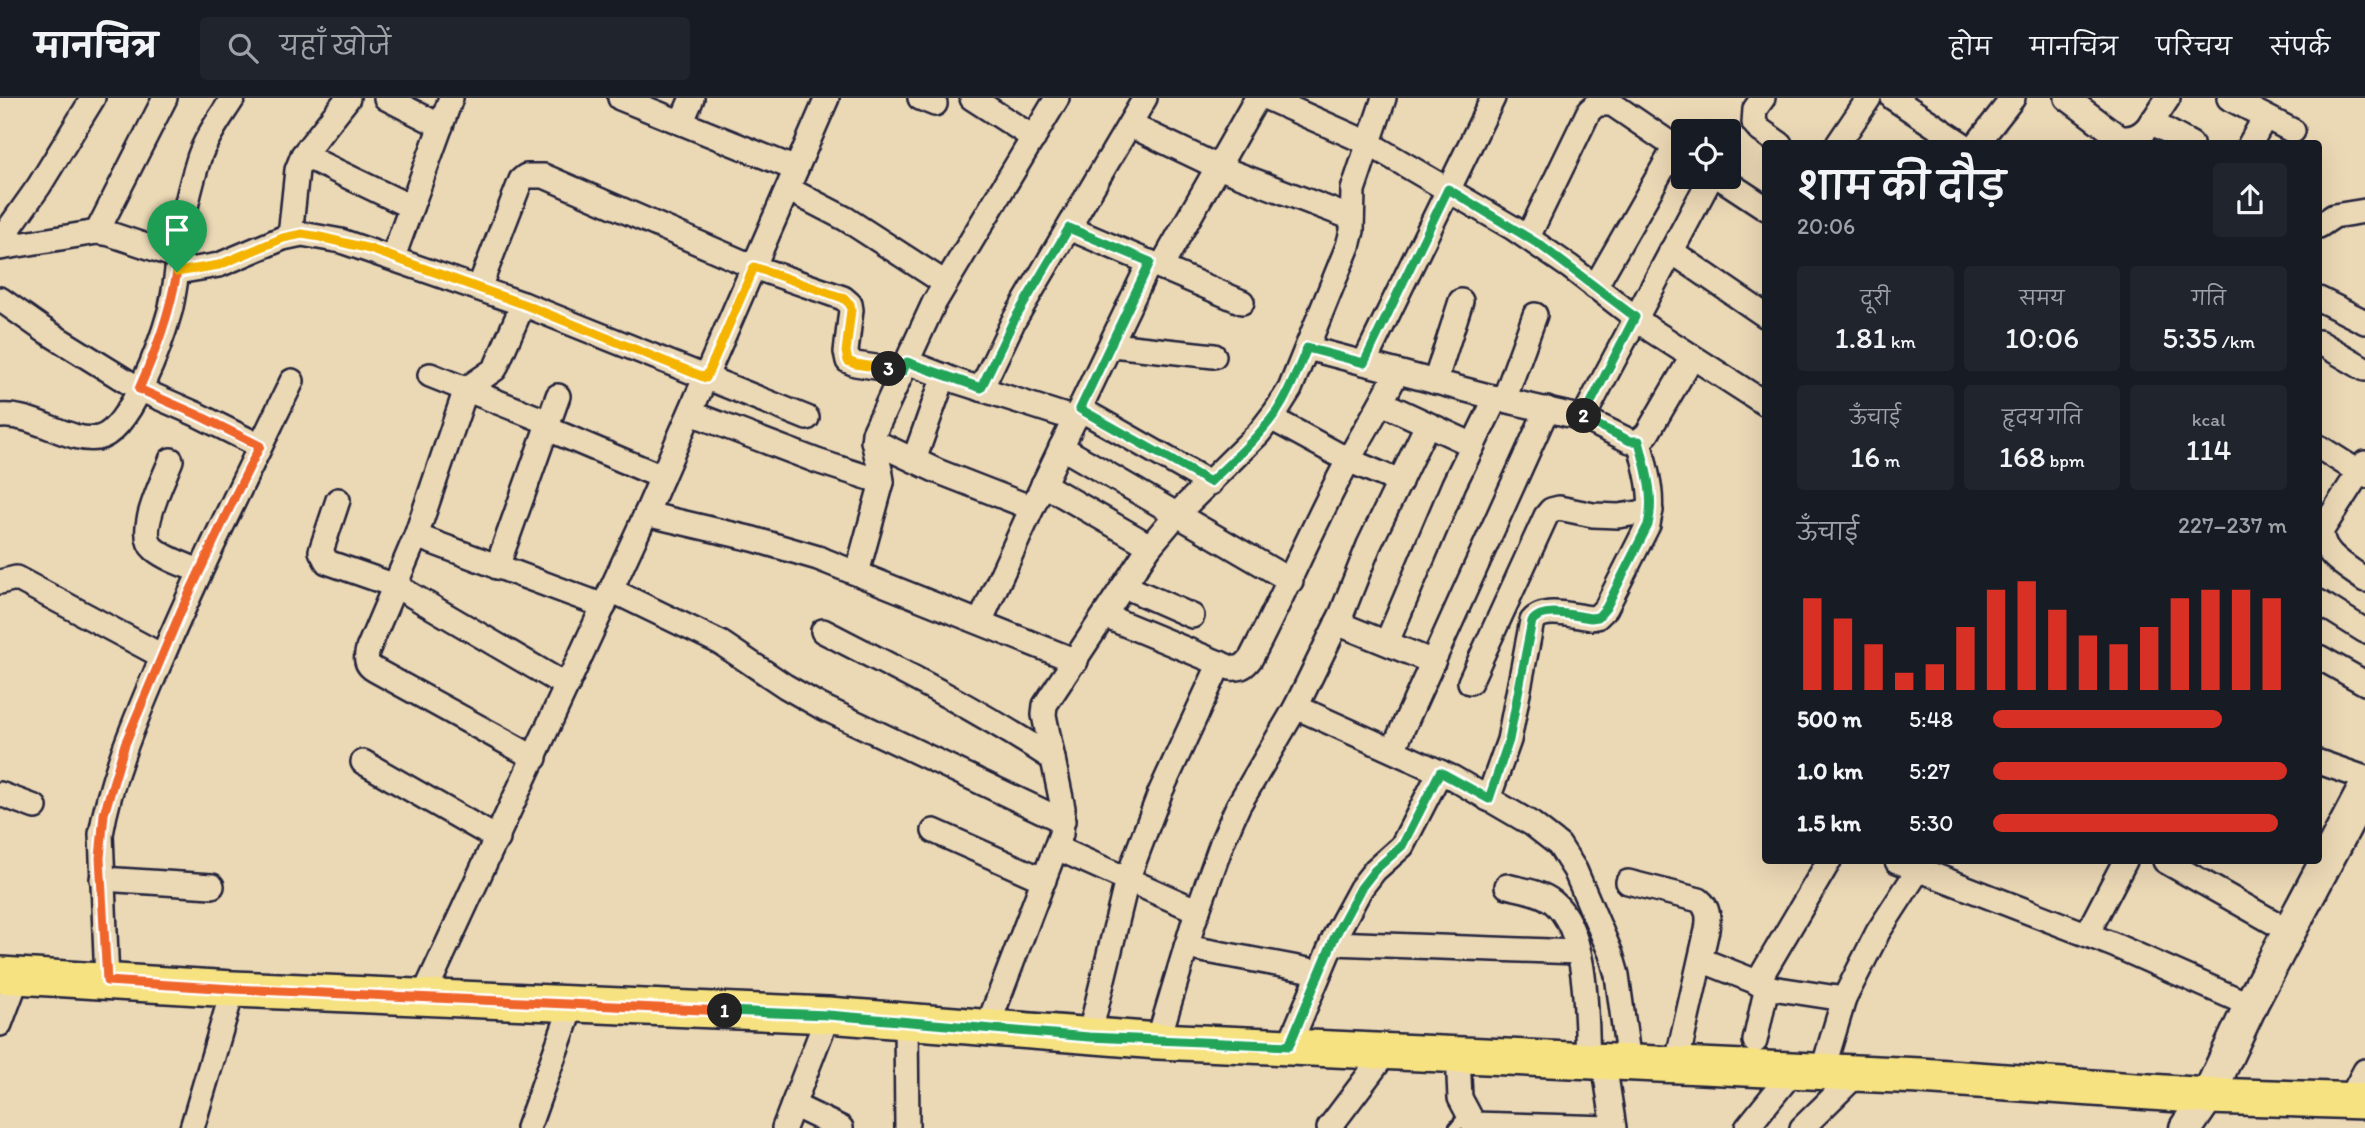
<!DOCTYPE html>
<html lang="hi">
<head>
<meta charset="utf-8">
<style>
  :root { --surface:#171b24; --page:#20242c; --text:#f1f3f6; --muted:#9ea1a6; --line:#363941; --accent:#d93025 }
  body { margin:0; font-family:Itim,"Playpen Sans Deva",sans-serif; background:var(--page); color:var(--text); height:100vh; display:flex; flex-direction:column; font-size:26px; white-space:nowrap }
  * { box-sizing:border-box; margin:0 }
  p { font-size:23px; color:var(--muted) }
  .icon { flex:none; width:38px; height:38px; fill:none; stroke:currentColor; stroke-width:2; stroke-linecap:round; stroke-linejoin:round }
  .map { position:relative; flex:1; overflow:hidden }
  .sheet { position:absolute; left:1762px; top:42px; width:560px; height:724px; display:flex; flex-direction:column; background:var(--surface); border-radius:7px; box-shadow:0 7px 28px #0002 }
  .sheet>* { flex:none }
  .controls { position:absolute; left:1671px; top:21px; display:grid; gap:14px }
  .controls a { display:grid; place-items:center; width:70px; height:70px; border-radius:7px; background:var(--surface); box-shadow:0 7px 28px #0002; font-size:35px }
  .pin { position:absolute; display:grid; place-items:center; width:60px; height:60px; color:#fff; margin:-72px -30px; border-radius:50% 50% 50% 0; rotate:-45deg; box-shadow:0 0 7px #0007 }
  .pin .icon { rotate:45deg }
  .km { position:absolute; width:35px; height:35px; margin:-18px; border-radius:50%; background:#222; color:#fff; font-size:19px; line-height:35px; text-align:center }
  .round { display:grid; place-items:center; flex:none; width:74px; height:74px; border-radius:7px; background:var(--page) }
  .overview { display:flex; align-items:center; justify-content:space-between; height:119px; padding:0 35px }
  h1 { font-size:38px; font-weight:600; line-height:52px }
  .stats { display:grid; grid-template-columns:repeat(3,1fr); gap:10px; height:119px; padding:7px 35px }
  .stats div { display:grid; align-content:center; border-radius:7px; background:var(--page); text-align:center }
  .stats b { font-size:30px; font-weight:600 }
  .stats small { font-size:19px; font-weight:400 }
  .stats p { font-size:19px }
  .chart { height:196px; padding:14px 35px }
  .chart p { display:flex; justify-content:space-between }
  .chart svg { width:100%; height:126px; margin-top:7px; stroke:var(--accent); stroke-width:6 }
  ul { padding:0 35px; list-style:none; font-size:23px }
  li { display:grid; grid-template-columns:112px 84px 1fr; align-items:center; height:52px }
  li i { height:18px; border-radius:9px; background:var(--accent) }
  header { display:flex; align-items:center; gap:42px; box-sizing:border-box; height:98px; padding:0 35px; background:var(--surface); border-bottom:2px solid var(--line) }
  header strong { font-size:33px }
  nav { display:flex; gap:38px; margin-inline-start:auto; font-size:24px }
  .search { width:490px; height:63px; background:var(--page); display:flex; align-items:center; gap:18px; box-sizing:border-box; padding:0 24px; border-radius:7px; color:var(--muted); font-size:26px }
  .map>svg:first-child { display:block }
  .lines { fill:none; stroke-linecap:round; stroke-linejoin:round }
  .lane-casing { stroke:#22223b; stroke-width:16 }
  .street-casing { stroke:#22223b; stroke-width:28 }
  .secondary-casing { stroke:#22223b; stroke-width:37 }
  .primary-casing { stroke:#22223b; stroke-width:40 }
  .lane { stroke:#ebd8b5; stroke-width:10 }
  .street { stroke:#ebd8b5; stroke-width:23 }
  .secondary { stroke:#ebd8b5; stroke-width:32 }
  .primary { stroke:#f7e281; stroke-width:35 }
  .split-1-casing { stroke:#fff; stroke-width:14 }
  .split-2-casing { stroke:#fff; stroke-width:14 }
  .split-3-casing { stroke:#fff; stroke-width:14 }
  .split-4-casing { stroke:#fff; stroke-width:14 }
  .split-1 { stroke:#f0652b; stroke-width:9 }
  .split-2 { stroke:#22a559; stroke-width:9 }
  .split-3 { stroke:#22a559; stroke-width:9 }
  .split-4 { stroke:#f5b400; stroke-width:9 }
</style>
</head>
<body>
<header>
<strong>मानचित्र</strong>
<div class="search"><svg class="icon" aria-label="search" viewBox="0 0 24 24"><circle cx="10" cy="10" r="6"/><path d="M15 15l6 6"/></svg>यहाँ खोजें</div>
<nav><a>होम</a><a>मानचित्र</a><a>परिचय</a><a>संपर्क</a></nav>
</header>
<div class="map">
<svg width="2365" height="1030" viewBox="0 0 2365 1030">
  <rect width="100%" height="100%" fill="#ebd8b5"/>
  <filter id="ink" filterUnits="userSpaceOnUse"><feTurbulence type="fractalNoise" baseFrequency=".0143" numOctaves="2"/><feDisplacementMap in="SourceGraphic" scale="14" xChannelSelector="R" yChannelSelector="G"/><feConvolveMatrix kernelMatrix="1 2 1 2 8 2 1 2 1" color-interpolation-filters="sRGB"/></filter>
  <g filter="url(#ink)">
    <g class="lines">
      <defs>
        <polyline id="lane" points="1455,1030 1467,1015"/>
        <g id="street">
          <polyline points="386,0 441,28"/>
          <polyline points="620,0 796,71"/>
          <polyline points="920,0 935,6"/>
          <polyline points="972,0 1034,40"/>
          <polyline points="1267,0 1368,45 1513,130 1570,169 1651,232 1766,306"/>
          <polyline points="1763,0 1755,11 1754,25 1760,32 1780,46"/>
          <polyline points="1893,0 1962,46"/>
          <path d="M2067,0l52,39c25,7 36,-21 49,-39"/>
          <polyline points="2229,0 2293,33"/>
          <polyline points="2151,24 2191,46"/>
          <polyline points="681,25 692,0"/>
          <polyline points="1130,27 1218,69 1352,120"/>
          <polyline points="1838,46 1869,0"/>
          <polyline points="1977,46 2013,0"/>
          <polyline points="2250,46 2265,19"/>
          <polyline points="303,57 411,109"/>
          <polyline points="1719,79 1766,110"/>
          <polyline points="788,91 846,121 945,185"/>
          <polyline points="2319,128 2334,118 2365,113"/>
          <polyline points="1069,130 1242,204"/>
          <polyline points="97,134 165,0"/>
          <polyline points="290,138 297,72 303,57 348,0"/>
          <polyline points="1528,139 1589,13 1597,6 1612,6 1684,55"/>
          <polyline points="0,143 39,88 93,0"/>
          <polyline points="0,150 97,134 110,136 179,159"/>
          <polyline points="1671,153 1766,218"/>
          <polyline points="393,159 451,0"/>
          <polyline points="1161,169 1257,0"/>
          <polyline points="177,174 219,167 283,140 302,136 341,143 523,206 807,320"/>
          <polyline points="1595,189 1675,49"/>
          <polyline points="479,190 521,82 526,78 544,78 754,169 843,200 850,206 851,212 846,254 848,263 855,266 903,273"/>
          <polyline points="0,201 44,232 139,291 196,316 260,348"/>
          <polyline points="2319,201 2365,224"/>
          <path d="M523,206l-28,65 -29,20 -50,147 -48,113c-3,10 -2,16 7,21l160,88"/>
          <polyline points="2319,244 2365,271"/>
          <polyline points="1112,247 1214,258"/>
          <polyline points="1307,250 1504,302 1583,320 1630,343 1639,343 1647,336 1692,259"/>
          <polyline points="907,264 959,284 1075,321"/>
          <polyline points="1364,265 1493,0"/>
          <polyline points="430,277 548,324"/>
          <polyline points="1435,284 1461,203"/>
          <polyline points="981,291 1013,224 1145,0"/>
          <polyline points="1504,302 1535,217"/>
          <polyline points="1382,305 1473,347"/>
          <polyline points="1080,311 1210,385"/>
          <polyline points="691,315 817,363 882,384"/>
          <path d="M0,318c35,-3 68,27 98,22 32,-6 64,-98 72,-127 6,-24 8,-50 11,-74 3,-26 10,-53 18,-79 7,-21 22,-41 34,-60"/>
          <polyline points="1271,320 1348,362 1400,384"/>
          <polyline points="1583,320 1711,79"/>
          <polyline points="546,330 662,379"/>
          <polyline points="873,343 937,373 1032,410"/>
          <polyline points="1061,349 1291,483"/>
          <polyline points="2319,349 2365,378"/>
          <path d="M171,362c-7,19 -36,73 -17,89 12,10 31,16 46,22"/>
          <polyline points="914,362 944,278"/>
          <path d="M2365,365l-43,67c-3,23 27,38 43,50"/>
          <polyline points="1043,386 1150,448"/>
          <polyline points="338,402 321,453 327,464 396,488 567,588"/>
          <polyline points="646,416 753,441 818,460 1076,563"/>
          <polyline points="416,438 604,508"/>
          <polyline points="497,469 558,298"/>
          <path d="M857,475l25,-91c-1,-17 -10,-32 -8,-49l60,-130 123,-205"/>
          <polyline points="0,484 16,480 162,558"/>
          <polyline points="1124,488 1192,518"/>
          <polyline points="611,492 721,545 785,588 820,608 1063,723"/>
          <polyline points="2319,504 2365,533"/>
          <path d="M1105,518l126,52c10,1 14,-2 20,-10 34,-65 62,-133 97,-197 16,-30 34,-58 49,-89"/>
          <polyline points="980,524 1032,410 1150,164"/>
          <polyline points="1337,525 1433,564"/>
          <path d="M823,533c78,40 156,79 230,128"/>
          <polyline points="1387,544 1454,386 1496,300"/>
          <polyline points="2319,559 2365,585"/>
          <polyline points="1470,584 1546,418 1551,412 1559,410 1593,417 1618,418 1651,413"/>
          <polyline points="1296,609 1453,680 1532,726 1559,747 1575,772 1611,856 1617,877 1629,965"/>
          <polyline points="1393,652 1547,311"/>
          <polyline points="363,664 498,741"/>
          <polyline points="2319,664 2365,680"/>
          <polyline points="0,696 35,709"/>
          <path d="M1488,701l21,-59 23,-119c12,-15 42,-5 59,-3l6,-1 9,-9 42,-83c7,-28 -2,-56 -9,-84"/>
          <polyline points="934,733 1044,782"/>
          <polyline points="1057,750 1198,813"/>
          <polyline points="1897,763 2114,847 2250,907"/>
          <polyline points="2165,763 2289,833"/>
          <polyline points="102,781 212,788"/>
          <path d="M1628,784l71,18c10,8 10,18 8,30l-31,136"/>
          <path d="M1507,788c15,4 34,6 46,16 36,29 33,118 35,161"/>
          <polyline points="2087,836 2125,763"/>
          <polyline points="1332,845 1578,854"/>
          <polyline points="1186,849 1319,874"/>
          <polyline points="1701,862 1772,890 1844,901"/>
          <path d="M107,883l-6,-147c10,-58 34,-113 57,-167 41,-97 88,-191 134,-286"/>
          <polyline points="1757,885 1829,763"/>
          <polyline points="423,899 646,416 827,0"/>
          <polyline points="906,923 907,1030"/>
          <polyline points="0,926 18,878"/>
          <polyline points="987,930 1061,736 1063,710 1044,617 1045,607 1150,448 1177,416 1259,335 1276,313 1290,291 1348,148 1352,133 1353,92 1384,0"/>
          <polyline points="1089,939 1127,782 1160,695 1220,565"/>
          <polyline points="1158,943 1194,823 1223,742 1238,708 1296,609 1342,515 1369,447 1427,327"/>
          <polyline points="1755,943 1767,888"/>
          <polyline points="1289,948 1335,838 1361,790 1375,772 1402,748 1440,674"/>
          <polyline points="1458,957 1460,1000 1476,1030"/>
          <polyline points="1604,965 1614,1030"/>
          <polyline points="1822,974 1844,901 1878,834 1924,763"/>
          <polyline points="2349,1003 2365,973"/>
          <polyline points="793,1007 841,1030"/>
          <polyline points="1473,1026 1610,1030"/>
          <polyline points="192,1030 233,891"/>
          <polyline points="528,1030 572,907"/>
          <polyline points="784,1030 828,917"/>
          <polyline points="1329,1030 1387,953"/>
          <polyline points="1747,1030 1793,973"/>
          <polyline points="1802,1030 1858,975"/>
        </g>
        <polyline id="secondary" points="2186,1030 2208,998 2253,902 2365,690"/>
        <polyline id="primary" points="0,877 233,891 828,917 1158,943 1920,978 2208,998 2365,1003"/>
      </defs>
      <use href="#lane" class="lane-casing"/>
      <use href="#street" class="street-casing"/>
      <use href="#secondary" class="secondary-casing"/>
      <use href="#primary" class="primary-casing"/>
      <use href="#lane" class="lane"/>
      <use href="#street" class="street"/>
      <use href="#secondary" class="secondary"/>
      <use href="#primary" class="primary"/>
    </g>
  </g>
  <g class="lines" filter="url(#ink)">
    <defs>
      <path id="split-1" d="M177,174c-8,44 -20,76 -38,117l57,25 64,32 -24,48 -55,117 -56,133 -21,70 -4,44 7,123 126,8 492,22"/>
      <path id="split-2" d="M725,913l103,4 261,22 200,9 46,-110 26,-48 14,-18 27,-24 38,-74 49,27 20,-59 23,-119c12,-15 42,-5 59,-3l7,-1 8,-9 42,-83c7,-28 -2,-56 -9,-84h-9l-47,-23 1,-2"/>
      <path id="split-3" d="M889,271l14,2 4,-9 74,26 32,-66 56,-94 81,34 -70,147 130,73c23,-22 48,-44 67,-71 13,-19 21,-42 30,-63l57,15 84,-174 92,56 95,72 -51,99"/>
      <polyline id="split-4" points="177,174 219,167 283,140 302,136 320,139 370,151 523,206 706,280 754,169 843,200 850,206 851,212 846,254 848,263 855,266 889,271"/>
    </defs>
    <use href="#split-1" class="split-1-casing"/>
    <use href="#split-2" class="split-2-casing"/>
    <use href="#split-3" class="split-3-casing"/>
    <use href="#split-4" class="split-4-casing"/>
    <use href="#split-1" class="split-1"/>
    <use href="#split-2" class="split-2"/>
    <use href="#split-3" class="split-3"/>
    <use href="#split-4" class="split-4"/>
  </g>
</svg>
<div class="controls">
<a><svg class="icon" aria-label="locate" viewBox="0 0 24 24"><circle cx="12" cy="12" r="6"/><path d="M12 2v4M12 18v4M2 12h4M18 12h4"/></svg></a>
</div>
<div class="pin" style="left:177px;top:174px;background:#1e9e55"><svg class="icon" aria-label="arrive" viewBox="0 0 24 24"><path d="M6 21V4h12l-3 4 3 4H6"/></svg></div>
<b class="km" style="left:725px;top:913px">1</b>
<b class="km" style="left:1584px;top:318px">2</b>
<b class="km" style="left:889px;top:271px">3</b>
<section class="sheet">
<div class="overview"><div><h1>शाम की दौड़</h1><p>20:06</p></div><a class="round"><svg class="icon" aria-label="share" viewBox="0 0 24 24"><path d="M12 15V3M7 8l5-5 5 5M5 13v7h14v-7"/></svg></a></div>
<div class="stats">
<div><p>दूरी</p><b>1.81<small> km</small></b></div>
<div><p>समय</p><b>10:06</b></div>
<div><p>गति</p><b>5:35<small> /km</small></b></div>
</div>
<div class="stats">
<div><p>ऊँचाई</p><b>16<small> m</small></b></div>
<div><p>हृदय गति</p><b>168<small> bpm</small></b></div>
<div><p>kcal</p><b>114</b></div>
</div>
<div class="chart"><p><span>ऊँचाई</span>227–237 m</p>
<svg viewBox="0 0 160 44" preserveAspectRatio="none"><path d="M5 44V12M15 44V19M25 44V28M35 44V38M45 44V35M55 44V22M65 44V9M75 44V6M85 44V16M95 44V25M105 44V28M115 44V22M125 44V12M135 44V9M145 44V9M155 44V12"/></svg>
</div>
<ul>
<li><b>500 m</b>5:48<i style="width:78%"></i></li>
<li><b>1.0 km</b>5:27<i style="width:100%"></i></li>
<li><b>1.5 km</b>5:30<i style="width:97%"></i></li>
</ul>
</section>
</div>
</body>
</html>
